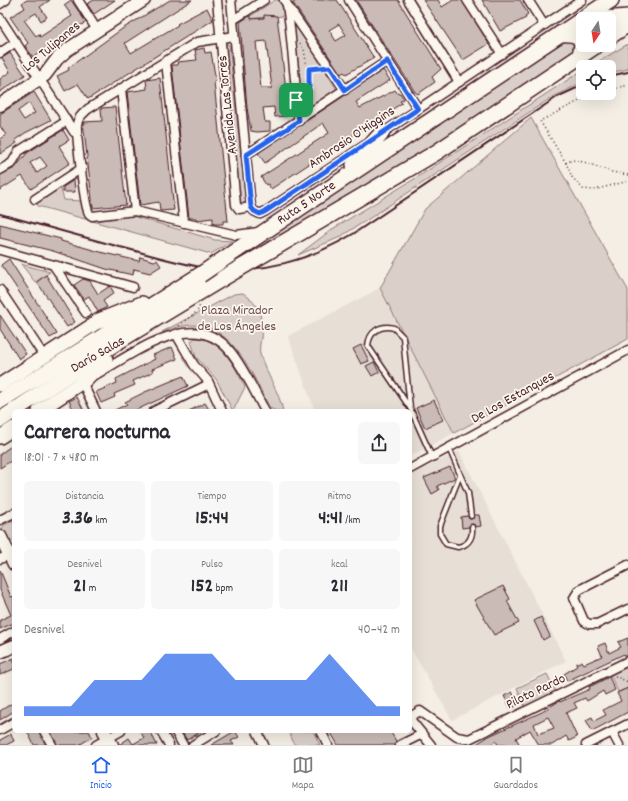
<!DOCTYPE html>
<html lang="es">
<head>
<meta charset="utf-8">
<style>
  :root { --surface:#fff; --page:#f7f7f7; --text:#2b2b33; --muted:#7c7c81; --line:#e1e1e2; --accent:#2563eb }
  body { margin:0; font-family:Dekko,sans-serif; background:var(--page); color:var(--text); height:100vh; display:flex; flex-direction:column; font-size:15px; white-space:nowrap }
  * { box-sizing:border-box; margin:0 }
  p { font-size:13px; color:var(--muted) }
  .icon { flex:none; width:22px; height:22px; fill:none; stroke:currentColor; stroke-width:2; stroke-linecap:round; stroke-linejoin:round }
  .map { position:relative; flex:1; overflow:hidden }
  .panel { position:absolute; left:12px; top:409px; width:400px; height:324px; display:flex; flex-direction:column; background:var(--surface); border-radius:6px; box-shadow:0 4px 16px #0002 }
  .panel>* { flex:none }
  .needle { width:26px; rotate:192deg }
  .fabs { position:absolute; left:576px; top:12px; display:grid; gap:8px }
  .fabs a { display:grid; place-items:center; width:40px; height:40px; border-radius:6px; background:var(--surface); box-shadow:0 4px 16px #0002; font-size:20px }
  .pin { position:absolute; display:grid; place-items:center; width:34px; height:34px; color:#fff; margin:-17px; border-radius:8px; box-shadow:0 2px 6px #0006 }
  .round { display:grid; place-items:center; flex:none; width:42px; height:42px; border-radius:6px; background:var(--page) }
  .head { display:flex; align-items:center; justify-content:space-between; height:68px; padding:0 12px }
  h1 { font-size:22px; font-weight:700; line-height:30px }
  .figures { display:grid; grid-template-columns:repeat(3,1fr); gap:6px; height:68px; padding:4px 12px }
  .figures div { display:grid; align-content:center; border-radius:6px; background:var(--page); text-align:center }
  .figures b { font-size:20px; font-weight:700 }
  .figures small { font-size:11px; font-weight:400 }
  .figures p { font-size:11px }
  .chart { height:112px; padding:8px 12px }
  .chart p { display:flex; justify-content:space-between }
  .chart svg { width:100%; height:72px; margin-top:4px; fill:var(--accent); opacity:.7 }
  .menu { display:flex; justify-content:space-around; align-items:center; height:56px; border-top:1px solid var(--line); background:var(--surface); font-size:11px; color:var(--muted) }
  .menu a { display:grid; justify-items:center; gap:2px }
  .menu .selected { color:var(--accent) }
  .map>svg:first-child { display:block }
  .built { fill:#e7dfd6 }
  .green { fill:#dbd0c9; stroke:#92787a }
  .building { fill:#cabbb6; stroke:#4a1f2b; fill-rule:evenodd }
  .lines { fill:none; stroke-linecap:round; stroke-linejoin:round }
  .lane-casing { stroke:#4a1f2b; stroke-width:7 }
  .street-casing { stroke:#4a1f2b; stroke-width:11 }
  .secondary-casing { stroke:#4a1f2b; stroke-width:15 }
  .primary-casing { stroke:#4a1f2b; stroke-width:16 }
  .highway-casing { stroke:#4a1f2b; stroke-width:18 }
  .path { stroke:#4a1f2b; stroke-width:1.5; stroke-dasharray:1 3; stroke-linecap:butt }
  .lane { stroke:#fbf7ec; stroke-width:4 }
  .street { stroke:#fbf7ec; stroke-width:8 }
  .secondary { stroke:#fbf7ec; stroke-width:12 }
  .primary { stroke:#fbf7ec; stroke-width:13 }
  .highway { stroke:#fbf7ec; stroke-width:15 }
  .rail { stroke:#4a1f2b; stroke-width:2 }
  .highway-bridge-casing { stroke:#4a1f2b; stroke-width:18; stroke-linecap:butt }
  .highway-bridge { stroke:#fbf7ec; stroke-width:15 }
  .route-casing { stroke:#fff; stroke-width:8 }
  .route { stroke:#2563eb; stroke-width:5 }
  .labels { text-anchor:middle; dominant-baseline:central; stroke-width:3.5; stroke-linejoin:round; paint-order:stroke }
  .street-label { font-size:14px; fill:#4a1f2b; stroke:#fbf7ec }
  .park-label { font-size:14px; fill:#6e4b52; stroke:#fbf7ec }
</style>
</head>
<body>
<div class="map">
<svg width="628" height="745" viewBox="0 0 628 745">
  <rect width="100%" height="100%" fill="#f4eee4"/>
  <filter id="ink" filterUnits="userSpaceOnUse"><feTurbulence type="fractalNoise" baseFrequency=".025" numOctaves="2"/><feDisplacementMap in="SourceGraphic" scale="8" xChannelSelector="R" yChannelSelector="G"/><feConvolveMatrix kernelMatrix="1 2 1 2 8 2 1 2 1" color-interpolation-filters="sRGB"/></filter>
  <g filter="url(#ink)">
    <g class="built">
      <polygon points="380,288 454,433 410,456 410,411 315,411 288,336"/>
      <polygon points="459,451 566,661 452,720 410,647 410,475"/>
    </g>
    <g class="green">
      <polygon points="275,0 279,0 282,6 284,16 246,19"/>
      <polygon points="290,15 336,88 336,92 304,113 301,112"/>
      <polygon points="569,39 572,39 577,49 427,151 0,415 0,405 438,121"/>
      <polygon points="228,44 229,45 246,201 243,204 240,202 225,45"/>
      <polygon points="628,44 628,69 609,73 609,67 589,67"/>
      <polygon points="583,70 583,82 551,98 528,113 367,220 338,238 298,255 334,228 416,178"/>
      <polygon points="531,118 628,290 628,339 454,433 380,288 425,209"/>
      <polygon points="60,186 64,200 82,201 83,210 88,216 129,215 215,240 232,241 211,254 38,206 36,200"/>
      <polygon points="21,264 50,272 35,282"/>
      <path d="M243,293c18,13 20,25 18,46 -1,4 -2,10 -1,15 6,20 19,37 23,57h-7l-6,-3c-16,-30 -37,-84 -78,-83 -10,0 -20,4 -30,7l72,-38z"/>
      <path d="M195,338c27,1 40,29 50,49l-12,24 -17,-32 -20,-22 -5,-16z"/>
      <polygon points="14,520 14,541 9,541 2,529 4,525"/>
      <polygon points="628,667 628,688 618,692 610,674"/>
      <polygon points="547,674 556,692 525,706 517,688"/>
      <polygon points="288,731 313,731 320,745 295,745"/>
    </g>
    <g class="building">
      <polygon points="27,0 50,0 40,7 47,17 41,21 36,13 24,20 36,36 39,34 40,37 72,16 64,5 71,0 86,22 33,57 25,46 28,43 10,17 25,8 22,3"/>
      <polygon points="94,0 115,0 94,14 87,4"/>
      <polygon points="170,0 192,0 125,43 131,53 178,25 177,24 207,8 213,20 88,99 78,84 65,91 57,76 69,70 68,68 122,29"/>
      <path d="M297,0h40l37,58 -28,16 -2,-2 -3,2 -48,-71zM339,24l7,11 -10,6 -7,-11z"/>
      <polygon points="356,0 398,0 441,69 432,77 435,82 418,94 415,92"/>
      <polygon points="423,0 438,0 442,7 453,0 462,0 489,44 463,60"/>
      <polygon points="482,0 520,0 528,14 525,16 526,18 500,31"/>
      <path d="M264,15l13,1 12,98h-3l1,2 -12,1 -1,-10 -11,1 2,14h5v9l-13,1 -6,-1 -4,-23 -7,-86 8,-5 3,-1v3l13,-1zM266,41l6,47h-11l-5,-46z"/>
      <polygon points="204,48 205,53 211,52 216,81 214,82 228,221 223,221 223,224 213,224 213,218 197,220 196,218 189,218 172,67 172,65 178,65 177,62 197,60 195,50"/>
      <polygon points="10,53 25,75 0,92 0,79 10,72 2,58"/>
      <polygon points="383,70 390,80 356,102 360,108 395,90 398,94 400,93 404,99 400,101 402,103 271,189 268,184 266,185 261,177 329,133 323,123 265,163 258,153"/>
      <polygon points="160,78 174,210 160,211 159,202 140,205 127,92 147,89 146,80"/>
      <path d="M34,92l17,28 -26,13 -10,7 2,3 -17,11v-15l6,-4 -6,-9v-12zM29,103l6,10 -11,7 -6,-9z"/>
      <polygon points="115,107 126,205 93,208 83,122 102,121 101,108"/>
      <path d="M63,130l6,10 -10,6 11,17 -39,26 -9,-13 -22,14v-15l15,-7 12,-15zM40,157l7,9 -10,7 -7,-10z"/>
      <polygon points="74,180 75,192 63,192 63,187"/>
      <polygon points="0,224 61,239 61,241 104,253 139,261 140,257 154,261 157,260 161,266 150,273 134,269 133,275 106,269 53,251 0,238"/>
      <polygon points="9,259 57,334 50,338 1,265"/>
      <polygon points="46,275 75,322 67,327 37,282"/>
      <polygon points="83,279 90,281 98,294 110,286 114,293 103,301 107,307 98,312 89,296 84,299 74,285"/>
      <polygon points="0,315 26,354 19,359 0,329"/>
      <polygon points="361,345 369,361 361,364 353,349"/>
      <polygon points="172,347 177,359 152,369 153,372 133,381 135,385 114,394 115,397 101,403 96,392 117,383 116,379 155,359 153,355"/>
      <polygon points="374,362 379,372 372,376 366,366"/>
      <polygon points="183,376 188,386 134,411 113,411 127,404 125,402 145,392"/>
      <polygon points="77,397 84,411 74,411 69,401"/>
      <polygon points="434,400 443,420 425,428 416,408"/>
      <polygon points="205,403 210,411 189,411"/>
      <polygon points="14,444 14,459 0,468 0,454"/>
      <polygon points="450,467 455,478 437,486 439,490 432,494 424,478"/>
      <polygon points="474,515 479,515 481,526 475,527 472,524 469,527 462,528 461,517 467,516 471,519"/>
      <polygon points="0,570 11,597 14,596 14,623 0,629 0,620 11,615 0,590"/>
      <polygon points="503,586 510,599 507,601 519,623 494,635 474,600"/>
      <polygon points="541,617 550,636 543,640 534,621"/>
      <polygon points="628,638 628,656 625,656 624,654 567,681 564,674 577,666 576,664 582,661 584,664 602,656 598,646 605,643 609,653 621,647 618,642"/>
      <polygon points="14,658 14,669 0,675 0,664"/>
      <path d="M609,677l6,13 -10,5 -2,-4 -16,10 -2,-3 -11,5 3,5 -11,5 11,24 -8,4 -3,-5 -14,9h-13l-9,-15 -14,8 4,7h-22l-2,-4 -6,4h-15l14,-9 53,-24 17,-11 1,1 30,-13 -1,-2zM548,717l6,11 -16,6 -4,-10z"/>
      <polygon points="628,688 628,712 592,731 586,720 592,717 594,721 606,715 603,710 621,701 617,693"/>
      <polygon points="512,692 519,704 511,709 504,696"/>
      <polygon points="14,702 14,711 0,720 0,711"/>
      <polygon points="27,731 39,731 46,745 34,745"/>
      <polygon points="50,731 89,731 92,737 79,745 57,745"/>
      <polygon points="140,731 150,731 157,745 119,745 129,738 133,744 144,738"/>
      <polygon points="181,731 202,731 187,740"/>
      <polygon points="235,731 239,737 231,741 234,745 211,745"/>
      <polygon points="334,731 390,731 396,741 395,745 338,745 331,733"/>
      <polygon points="11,734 14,741 6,745 0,745 0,740"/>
    </g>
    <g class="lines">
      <defs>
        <g id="lane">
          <path d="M410,408l-42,-62c1,-14 12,-22 26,-18l9,9 7,71 22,49"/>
          <polyline points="449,448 468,493 471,516"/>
          <path d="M460,475l-20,51v8l6,10 12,3c10,-2 15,-9 14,-20"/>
        </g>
        <g id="street">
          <polyline points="78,0 97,30"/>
          <polyline points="217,0 236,205 239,209 251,207"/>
          <polyline points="231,0 251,207 254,211 260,214 266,211 365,145"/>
          <polyline points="284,0 287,4 290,28 299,121"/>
          <polyline points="349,0 418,109"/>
          <polyline points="408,0 459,82"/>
          <polyline points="467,0 502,54"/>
          <polyline points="528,0 544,25"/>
          <polyline points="0,4 6,0"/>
          <polyline points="287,5 345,90"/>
          <polyline points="0,18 67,121 74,132 77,132"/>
          <polyline points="233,20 264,0"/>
          <path d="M234,36l-37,6 -109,67c-5,5 -10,8 -11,15 -1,10 7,77 11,87 1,3 1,3 4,5l43,-5 101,24 23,-3"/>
          <polyline points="0,53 16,42"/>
          <polyline points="166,62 184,223"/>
          <polyline points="121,89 135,211"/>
          <polyline points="378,136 582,0"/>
          <polyline points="246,155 387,61"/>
          <polyline points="0,170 12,163 19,151 67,121"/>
          <polyline points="35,199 82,168"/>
          <polyline points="0,250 133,287"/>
          <polyline points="54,266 86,313"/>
          <polyline points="0,290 44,356"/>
          <polyline points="176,334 194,365 208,381 222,411"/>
          <path d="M97,374c36,-20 97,-68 133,-23 14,17 24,40 35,60"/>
          <polyline points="85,381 82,382 96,411"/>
          <polyline points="154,411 209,384"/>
          <polyline points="410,469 628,350"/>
          <polyline points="0,520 14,513"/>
          <polyline points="0,559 9,555"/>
          <polyline points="628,565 579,590 574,598 584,621 589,624 597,624 628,609"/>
          <polyline points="0,639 14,631"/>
          <polyline points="410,717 420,711 457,737 469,739 628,661"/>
          <polyline points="410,719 431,745"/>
          <polyline points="0,730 14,722"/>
          <polyline points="44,731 52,745"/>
          <polyline points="161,731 169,745"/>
          <polyline points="175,731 183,745"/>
          <polyline points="257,731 264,745"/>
          <polyline points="321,731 328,745"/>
          <polyline points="612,732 619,745"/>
          <polyline points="96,745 121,731"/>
          <polyline points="193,745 216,731"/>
          <polyline points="400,745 422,734"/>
          <polyline points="586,745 628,724"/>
        </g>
        <g id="secondary">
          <polyline points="0,105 45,75 57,59 67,50 144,0"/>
          <polyline points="0,536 14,564"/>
          <polyline points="0,652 14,646"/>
          <polyline points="104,731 112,745"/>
        </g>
        <g id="primary">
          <polyline points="0,385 99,321"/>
          <polyline points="39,411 82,382"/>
          <polyline points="0,437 14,428"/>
        </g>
        <g id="highway">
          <polyline points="604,19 628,17"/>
          <path d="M560,34c19,-1 26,4 19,23"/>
          <polyline points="609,37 628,24"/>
          <polyline points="354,165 381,134"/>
          <polyline points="276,247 437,152 597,45"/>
          <path id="s1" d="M237,250l374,-250"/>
          <polyline points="99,321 142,304"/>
          <polyline points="82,382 105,359"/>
          <polyline points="0,401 200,275"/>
          <polyline points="0,420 117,342 223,278"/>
        </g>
      </defs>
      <use href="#lane" class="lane-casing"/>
      <use href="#street" class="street-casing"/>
      <use href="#secondary" class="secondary-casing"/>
      <use href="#primary" class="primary-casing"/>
      <use href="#highway" class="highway-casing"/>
      <g class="path">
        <polyline points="300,43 304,50 310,83 303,92"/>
        <polyline points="309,69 321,68"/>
        <polyline points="609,90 628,85"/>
        <polyline points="566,163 540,121 585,98 599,93"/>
        <polyline points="628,175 612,172 584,162 572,160 566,163 572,177 583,189 594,190 628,181"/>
        <path d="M179,326c7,-9 19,-10 21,-22"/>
        <polyline points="615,676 628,682"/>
      </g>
      <use href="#lane" class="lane"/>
      <use href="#street" class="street"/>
      <use href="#secondary" class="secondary"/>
      <use href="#primary" class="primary"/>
      <use href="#highway" class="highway"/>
      <g class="rail">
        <polyline points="609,76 628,72"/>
        <path d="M0,214c40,11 80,22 120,33 29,7 58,17 88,21 51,7 102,-8 145,-34l204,-137 26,-12"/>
      </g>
      <defs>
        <g id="highway-bridge">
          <polyline points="200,275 237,250"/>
          <polyline points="223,278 276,247"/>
        </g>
      </defs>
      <use href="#highway-bridge" class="highway-bridge-casing"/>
      <use href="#highway-bridge" class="highway-bridge"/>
    </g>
  </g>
  <g class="lines" filter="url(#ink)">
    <defs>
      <polygon id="route" points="387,61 418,109 266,211 260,214 254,211 251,207 246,155 299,121 296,100 309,87 309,69 330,67 345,90"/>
    </defs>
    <use href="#route" class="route-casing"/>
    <use href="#route" class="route"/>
  </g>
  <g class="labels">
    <g class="street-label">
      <text transform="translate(52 47) rotate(-40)">Los Tulipanes</text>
      <text transform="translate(228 105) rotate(-96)">Avenida Las Torres</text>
      <text transform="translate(352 138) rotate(-34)">Ambrosio O'Higgins</text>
      <text stroke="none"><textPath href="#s1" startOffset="84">Ruta 5 Norte</textPath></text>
      <text transform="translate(98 355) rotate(-30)">Darío Salas</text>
      <text transform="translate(513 398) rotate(-29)">De Los Estanques</text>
      <text transform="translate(536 692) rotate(-26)">Piloto Pardo</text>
    </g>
    <g class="park-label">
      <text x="237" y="311">Plaza Mirador<tspan x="237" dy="16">de Los Ángeles</tspan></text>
    </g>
  </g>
</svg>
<div class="fabs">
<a><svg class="needle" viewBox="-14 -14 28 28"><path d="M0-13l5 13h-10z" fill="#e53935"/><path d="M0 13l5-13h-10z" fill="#7c7c81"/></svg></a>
<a><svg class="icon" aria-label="locate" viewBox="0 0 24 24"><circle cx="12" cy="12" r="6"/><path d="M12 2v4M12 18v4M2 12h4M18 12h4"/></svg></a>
</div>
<div class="pin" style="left:296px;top:100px;background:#1e9e55"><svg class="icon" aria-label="arrive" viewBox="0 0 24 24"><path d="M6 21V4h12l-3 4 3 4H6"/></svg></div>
<section class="panel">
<div class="head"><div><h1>Carrera nocturna</h1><p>18:01 · 7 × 480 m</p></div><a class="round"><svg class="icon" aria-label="share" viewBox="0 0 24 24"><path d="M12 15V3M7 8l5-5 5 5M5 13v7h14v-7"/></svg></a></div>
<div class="figures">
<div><p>Distancia</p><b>3.36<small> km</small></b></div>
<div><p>Tiempo</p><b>15:44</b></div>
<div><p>Ritmo</p><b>4:41<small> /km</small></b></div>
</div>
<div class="figures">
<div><p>Desnivel</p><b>21<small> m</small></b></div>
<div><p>Pulso</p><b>152<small> bpm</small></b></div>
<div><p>kcal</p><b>211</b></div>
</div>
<div class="chart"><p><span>Desnivel</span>40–42 m</p>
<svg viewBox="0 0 160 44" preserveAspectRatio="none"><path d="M0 44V38L10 38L20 38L30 22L40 22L50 22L60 6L70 6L80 6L90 22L100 22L110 22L120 22L130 6L140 22L150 38L160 38V44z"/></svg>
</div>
</section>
</div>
<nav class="menu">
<a class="selected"><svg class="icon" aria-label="home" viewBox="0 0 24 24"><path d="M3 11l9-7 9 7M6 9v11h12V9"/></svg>Inicio</a>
<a><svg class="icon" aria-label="map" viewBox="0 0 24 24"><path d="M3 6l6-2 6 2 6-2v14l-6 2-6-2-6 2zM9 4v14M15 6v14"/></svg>Mapa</a>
<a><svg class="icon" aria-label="saved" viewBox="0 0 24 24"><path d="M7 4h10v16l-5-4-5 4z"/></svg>Guardados</a>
</nav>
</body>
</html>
